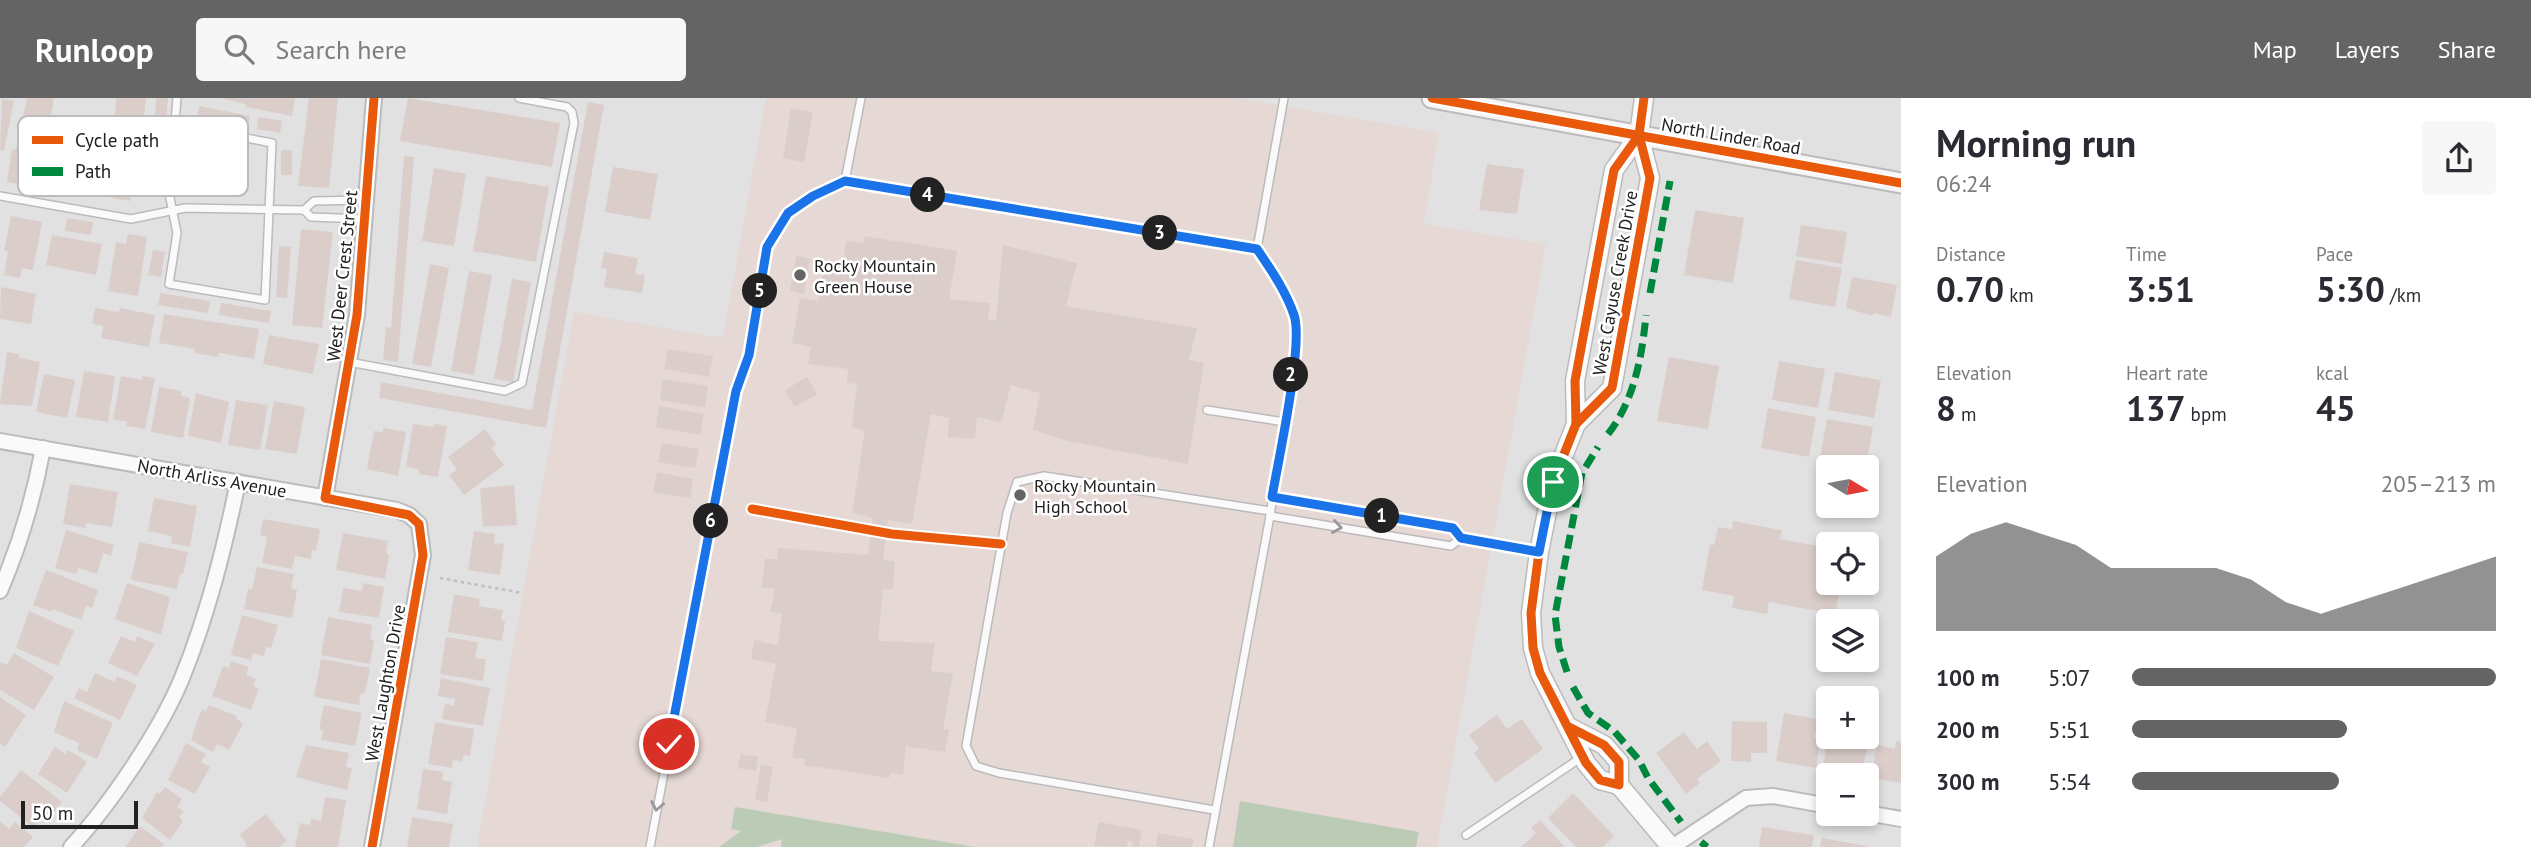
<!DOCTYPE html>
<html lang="en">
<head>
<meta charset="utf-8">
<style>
  :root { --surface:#fff; --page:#f7f7f7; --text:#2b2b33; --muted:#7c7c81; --accent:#646465 }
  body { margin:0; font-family:"PT Sans",sans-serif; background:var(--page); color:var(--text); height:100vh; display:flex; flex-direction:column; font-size:26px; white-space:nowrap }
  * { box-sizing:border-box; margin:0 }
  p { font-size:23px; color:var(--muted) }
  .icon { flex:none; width:38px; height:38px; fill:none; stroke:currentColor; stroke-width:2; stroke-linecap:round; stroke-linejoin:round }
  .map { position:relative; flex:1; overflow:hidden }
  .drawer { display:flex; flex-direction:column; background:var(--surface); width:630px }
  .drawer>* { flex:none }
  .needle { width:46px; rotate:100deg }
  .controls { position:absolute; left:1816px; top:357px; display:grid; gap:14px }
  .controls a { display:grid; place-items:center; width:63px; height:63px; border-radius:7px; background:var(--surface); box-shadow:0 4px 10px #0003; font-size:35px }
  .scale { position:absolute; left:21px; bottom:18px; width:117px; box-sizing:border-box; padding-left:7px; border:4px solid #212122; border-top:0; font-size:19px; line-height:24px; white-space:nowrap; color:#212122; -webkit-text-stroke:5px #fff; paint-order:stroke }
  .pin { position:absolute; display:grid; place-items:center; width:60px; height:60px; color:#fff; margin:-30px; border:4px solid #fff; border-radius:50%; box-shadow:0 2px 7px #0007 }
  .km { position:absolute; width:35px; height:35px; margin:-18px; border-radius:50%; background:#222; color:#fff; font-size:19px; line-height:35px; text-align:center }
  .round { display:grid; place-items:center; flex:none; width:74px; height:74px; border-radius:7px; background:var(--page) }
  .head { display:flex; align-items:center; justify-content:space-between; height:119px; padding:0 35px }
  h1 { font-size:38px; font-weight:700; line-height:52px }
  .stats { display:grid; grid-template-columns:repeat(3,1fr); gap:10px; height:119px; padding:7px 35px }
  .stats div { display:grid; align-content:center }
  .stats b { font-size:35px; font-weight:700 }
  .stats small { font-size:19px; font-weight:400 }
  .stats p { font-size:19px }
  .chart { height:196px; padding:14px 35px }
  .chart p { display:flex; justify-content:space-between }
  .chart svg { width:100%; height:126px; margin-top:7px; fill:var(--accent); opacity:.7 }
  ul { padding:0 35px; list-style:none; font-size:23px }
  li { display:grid; grid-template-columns:112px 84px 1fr; align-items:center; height:52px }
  li i { height:18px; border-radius:9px; background:var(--accent) }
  header { display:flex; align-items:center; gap:42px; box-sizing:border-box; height:98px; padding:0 35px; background:var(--accent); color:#fff }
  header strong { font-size:33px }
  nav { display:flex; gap:38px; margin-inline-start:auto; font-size:24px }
  .search { width:490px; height:63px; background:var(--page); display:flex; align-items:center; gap:18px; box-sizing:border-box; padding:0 24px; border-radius:7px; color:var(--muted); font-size:26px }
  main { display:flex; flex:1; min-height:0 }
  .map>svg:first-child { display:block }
  .education { fill:#e6d8d4 }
  .green { fill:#bbcbb6 }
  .building { fill:#dbceca }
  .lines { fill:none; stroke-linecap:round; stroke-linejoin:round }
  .service-casing { stroke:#bbbbbc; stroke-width:10 }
  .minor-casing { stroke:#bbbbbc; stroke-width:18 }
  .tertiary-casing { stroke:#bbbbbc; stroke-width:21 }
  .secondary-casing { stroke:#bbbbbc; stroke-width:23 }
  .path { stroke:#bfbfc0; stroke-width:2.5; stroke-dasharray:3.5 3.5; stroke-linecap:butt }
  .service { stroke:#fafafb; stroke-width:7 }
  .minor { stroke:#fafafb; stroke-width:14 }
  .tertiary { stroke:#fafafb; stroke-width:18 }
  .secondary { stroke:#f7f5f5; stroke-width:19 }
  .quiet { stroke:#00873e; stroke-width:7; stroke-dasharray:14 7; stroke-linecap:butt }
  .cycleway-casing { stroke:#fff; stroke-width:13 }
  .cycleway { stroke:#e8590c; stroke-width:9 }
  .oneway { stroke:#989899 }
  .route-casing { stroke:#fff; stroke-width:14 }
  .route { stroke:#1a73e8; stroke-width:9 }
  .poi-dot { fill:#646465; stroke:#fff; stroke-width:2.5 }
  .labels { text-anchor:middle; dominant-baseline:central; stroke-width:5; stroke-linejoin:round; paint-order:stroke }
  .street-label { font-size:18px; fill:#212122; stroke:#fff }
  .poi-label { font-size:18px; fill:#212122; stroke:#fff; text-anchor:start }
  .key { fill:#fff; stroke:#bcbcbd; stroke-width:2 }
  .key-label { font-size:19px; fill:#212122 }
</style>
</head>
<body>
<header>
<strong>Runloop</strong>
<div class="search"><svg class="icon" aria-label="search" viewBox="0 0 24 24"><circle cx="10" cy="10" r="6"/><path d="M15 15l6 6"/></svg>Search here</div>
<nav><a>Map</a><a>Layers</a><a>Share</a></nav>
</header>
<main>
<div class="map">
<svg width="1901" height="749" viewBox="0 0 1901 749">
  <rect width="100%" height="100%" fill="#e1e1e2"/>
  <polygon class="education" points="766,0 1239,0 1439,35 1424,126 1546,146 1437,749 477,749 574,214 723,240"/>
  <g class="green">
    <polygon points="1240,703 1419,734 1416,749 1233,749"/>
    <polygon points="735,709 975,749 781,749 782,741 757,749 719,749 741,733 731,731"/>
  </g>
  <g class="building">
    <polygon points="27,0 54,0 39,89 7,84 12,51 16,52"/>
    <polygon points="116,0 146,0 140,58 122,57 123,47 113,46"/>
    <polygon points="156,0 168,0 165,36 154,35"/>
    <polygon points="220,0 295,0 292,18 246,9 246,6"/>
    <polygon points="309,0 338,0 329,90 298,88"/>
    <polygon points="408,0 560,25 552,69 400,43"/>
    <polygon points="2,1 14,3 4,53 0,52"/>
    <polygon points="588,4 604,7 546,330 379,300 381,284 532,312"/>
    <polygon points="199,8 250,18 247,30 197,21"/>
    <polygon points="791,11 813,14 804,64 783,60"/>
    <polygon points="258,19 282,23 280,35 257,31"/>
    <rect x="281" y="52" width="11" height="25"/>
    <polygon points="404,58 414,59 398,264 383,262 386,229 391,230"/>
    <polygon points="108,63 126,66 125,69 135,71 133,82 139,82 136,96 132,95 130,103 111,100 112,95 92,92 94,76 105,78"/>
    <polygon points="1487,66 1524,71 1517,116 1479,112"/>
    <polygon points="613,69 658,76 650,122 605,114"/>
    <polygon points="434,70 466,76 454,148 422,143"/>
    <polygon points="486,78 549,89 536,164 473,153"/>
    <polygon points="1695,112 1744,120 1733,185 1684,177"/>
    <polygon points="11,118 42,124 33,172 22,170 20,180 4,177 8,153 4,153"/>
    <polygon points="67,120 93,124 91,137 65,133"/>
    <polygon points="1801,127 1847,134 1842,166 1796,158"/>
    <polygon points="301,131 333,134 322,230 292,227"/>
    <polygon points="128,136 147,139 138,198 108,193 116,144 126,146"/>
    <polygon points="52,137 102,146 96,177 46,167"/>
    <polygon points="864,138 957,153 949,201 990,205 988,221 996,223 1003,147 1077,165 1066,208 1197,230 1189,262 1204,265 1188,366 1067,343 1033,332 1040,295 1011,287 1001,324 977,319 975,341 948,339 949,320 931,316 912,426 888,422 883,462 895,463 893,491 883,491 878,543 935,545 931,573 953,575 943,631 949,631 945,654 906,648 903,677 890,675 889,680 804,667 805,661 792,660 797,630 765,624 776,566 751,561 754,542 778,547 782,515 770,514 775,491 762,489 765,461 777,461 778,450 868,457 873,420 852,415 865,333 852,329 857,286 847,285 848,271 808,266 811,249 792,245 800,200 819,203 824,167 843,169 846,143 863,145"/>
    <polygon points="279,148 291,149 287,200 276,199"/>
    <polygon points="153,152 165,154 161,179 148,177"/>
    <polygon points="604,154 638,160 635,176 645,177 642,195 604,189 607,171 601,170"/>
    <polygon points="796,158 810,161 804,196 790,193"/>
    <polygon points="1796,162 1842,170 1835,209 1789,201"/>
    <polygon points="430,166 449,170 431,269 412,266"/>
    <polygon points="469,173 492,177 474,277 451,273"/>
    <polygon points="1852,179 1897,187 1891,219 1874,215 1873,218 1846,210"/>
    <polygon points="512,181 531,184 513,284 494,281"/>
    <polygon points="1,189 36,196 31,226 0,221"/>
    <polygon points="160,195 210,203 208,215 158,207"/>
    <polygon points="221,205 271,213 269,225 219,217"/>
    <polygon points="95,210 119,214 120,210 155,217 149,249 101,240 103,228 92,226"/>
    <polygon points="164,216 259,231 254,261 219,255 218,259 194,255 195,251 159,245"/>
    <polygon points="269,237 319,246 313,276 263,266"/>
    <polygon points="668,251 713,258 709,279 664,271"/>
    <polygon points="7,254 19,256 19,260 40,264 32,308 0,306"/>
    <polygon points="1669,259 1719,268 1708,331 1657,323"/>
    <polygon points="1779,263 1825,271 1818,310 1772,302"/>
    <polygon points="84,273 115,278 108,324 76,319"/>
    <polygon points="1835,274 1881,282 1874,320 1828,312"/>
    <polygon points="44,276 75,282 67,320 36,314"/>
    <polygon points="121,278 142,282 142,278 155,280 145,331 126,328 127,324 113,321"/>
    <polygon points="807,279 817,296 795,309 785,292"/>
    <polygon points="663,281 708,288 705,309 660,302"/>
    <polygon points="159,289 182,293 181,298 190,300 183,340 151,334"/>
    <polygon points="196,295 229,304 221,345 188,338"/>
    <polygon points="236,302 268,307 260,352 228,347"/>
    <polygon points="274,303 305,309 297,356 265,351"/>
    <polygon points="659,308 704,316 700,337 656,329"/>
    <polygon points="1768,310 1816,319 1809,359 1761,350"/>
    <polygon points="1827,321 1873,329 1866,369 1820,360"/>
    <polygon points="413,326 434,329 435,326 447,328 438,379 419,376 419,371 406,369"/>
    <polygon points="383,330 406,334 398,378 367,371 374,333 383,334"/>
    <polygon points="485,331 496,346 491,350 504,367 464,397 449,377 457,372 448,359"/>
    <polygon points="662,345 699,351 695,370 658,364"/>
    <polygon points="657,374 693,381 690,400 653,394"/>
    <polygon points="70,386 118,394 112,429 86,425 85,430 63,426"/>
    <polygon points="514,387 517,427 483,429 480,390"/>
    <polygon points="154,400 197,408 190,449 171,445 172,438 148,433"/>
    <polygon points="263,421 320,431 316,453 312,452 311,461 295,458 292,471 262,465 267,439 260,437"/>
    <polygon points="1733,423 1782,432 1780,441 1829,450 1829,485 1841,485 1835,516 1769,504 1767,516 1732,510 1734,498 1702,492 1710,446 1714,447 1718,429 1732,431"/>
    <polygon points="66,432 114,447 111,458 103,455 97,476 78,470 76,476 55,470"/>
    <polygon points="474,433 495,436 494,445 504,446 500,477 468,472"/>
    <polygon points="343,435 388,443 386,455 389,456 385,481 336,472"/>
    <polygon points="139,444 188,454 183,476 180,476 177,491 131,482"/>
    <polygon points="257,469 294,476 291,490 297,492 292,520 244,511 248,491 252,491"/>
    <polygon points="46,472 98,492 92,510 86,508 81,522 53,511 52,514 33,507"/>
    <polygon points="127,485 170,499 161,537 115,521"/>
    <polygon points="363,485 384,489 379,520 339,514 343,490 362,493"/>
    <polygon points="454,496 480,501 479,508 503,512 501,522 505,523 502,543 448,534"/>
    <polygon points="29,513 74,533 58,568 16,550"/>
    <polygon points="242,517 278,527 271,550 266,549 264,558 253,555 251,562 231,557"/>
    <polygon points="328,519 372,527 370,541 374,542 370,566 321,557"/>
    <polygon points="121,538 135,544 137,538 155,546 137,578 108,565"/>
    <polygon points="446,539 478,544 475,560 486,561 483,583 440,576"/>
    <polygon points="14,555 54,579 34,612 0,592 0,567 2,564 7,567"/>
    <polygon points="321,561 370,570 365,595 361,595 359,607 314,599"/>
    <polygon points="231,563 249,569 246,577 256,581 253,588 259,590 251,612 212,598 223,568 229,570"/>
    <polygon points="95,575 114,584 117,578 137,587 120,622 74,600 79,590 87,594"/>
    <polygon points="441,580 490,590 483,628 442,621 445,606 454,608 455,601 438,598"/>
    <polygon points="0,599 26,617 5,649 0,646"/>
    <polygon points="64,603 113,625 97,661 77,652 79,645 54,634"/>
    <polygon points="209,607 237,618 236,620 243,626 229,652 217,646 213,654 191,642 198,620 202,611 206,613"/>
    <polygon points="324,607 362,615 355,648 321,642 323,632 319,631"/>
    <polygon points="1784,615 1818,621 1814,640 1821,641 1816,670 1776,663"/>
    <polygon points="1497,617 1507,631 1522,621 1543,651 1495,685 1474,655 1479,651 1469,637"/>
    <polygon points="1732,623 1767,624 1767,655 1751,655 1751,664 1731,663"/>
    <polygon points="435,624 474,631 470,658 464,657 462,664 453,662 452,670 428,666"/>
    <polygon points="1684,634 1697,651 1707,643 1721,663 1697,681 1700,685 1686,696 1656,655"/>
    <polygon points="1828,639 1869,639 1862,677 1823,669"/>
    <polygon points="1896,643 1901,644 1901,685 1871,680 1877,647 1895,651"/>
    <polygon points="186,645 206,656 201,664 210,669 195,696 168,682"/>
    <polygon points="306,647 349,655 346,669 352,670 347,692 296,679"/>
    <polygon points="55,649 65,656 68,652 87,664 67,695 38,676"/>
    <polygon points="741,656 758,659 756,673 738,670"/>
    <polygon points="761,667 773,669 767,704 755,702"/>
    <polygon points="423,671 443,674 442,682 452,684 447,716 417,711"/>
    <polygon points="21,672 62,704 47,724 42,720 34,730 0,703 0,699"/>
    <polygon points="165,689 182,701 177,709 184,713 179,719 183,723 170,742 142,720 157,694 160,696"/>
    <polygon points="1573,695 1614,738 1603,749 1576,749 1548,720"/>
    <polygon points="325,699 346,702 338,749 295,749 300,725 310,727 311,721 321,723"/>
    <polygon points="266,716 287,743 279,749 245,749 247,747 240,736"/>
    <polygon points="412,719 453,726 449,749 407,749"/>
    <polygon points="1540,722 1565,749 1521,749 1536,735 1531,730"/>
    <polygon points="0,723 9,731 15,724 33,739 24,749 0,749"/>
    <polygon points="1099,724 1142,732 1139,749 1132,749 1133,744 1128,743 1127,749 1094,748"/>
    <polygon points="140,728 164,746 162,749 125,749"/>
    <polygon points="1762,729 1814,737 1812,749 1759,749"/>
    <polygon points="1158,735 1194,741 1192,749 1156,749"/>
    <polygon points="1822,740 1867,748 1867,749 1820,749"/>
  </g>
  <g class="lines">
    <defs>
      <g id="service">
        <polyline points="175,26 272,45 265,202 169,186 177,135 169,95 177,0"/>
        <polyline points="845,83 1257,151 1277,181 1295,219 1296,249 1270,418 1209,749"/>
        <polyline points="0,98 131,121 185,110 304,112"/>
        <polyline points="365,121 311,119 304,112 314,103 366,102"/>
        <polyline points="1257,151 1284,0"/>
        <polyline points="349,264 505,293 522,285 574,25 572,14 567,9 519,0"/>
        <polyline points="1207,312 1285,324"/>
        <polyline points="1272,399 1453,430 1461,440 1539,454"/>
        <polyline points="1270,418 1451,448 1461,440"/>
        <polyline points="1214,712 999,675 976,668 966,648 1007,415 1017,384 1044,378 1270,413"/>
        <polyline points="1466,737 1582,659"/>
        <polyline points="650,749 736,293 749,257 767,149 788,115 813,98 845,83 861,0"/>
      </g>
      <g id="minor">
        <polyline points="0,343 397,412 409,417 419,426 423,457 372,749"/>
        <polyline points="325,400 357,217 374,0"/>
        <path d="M0,493c20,-47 34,-93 43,-143"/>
        <polyline points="1867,715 1901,721"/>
        <path d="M71,749c39,-42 89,-116 111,-169 26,-64 42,-129 56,-196"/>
        <polyline points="1672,749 1746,700 1773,698 1829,708"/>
      </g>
      <g id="tertiary">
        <polyline points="1576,326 1575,283 1614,72 1639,37"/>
        <polyline points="1569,629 1604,647 1619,664 1619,687 1600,682 1586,665 1540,575 1533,550 1531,515 1539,454 1553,384 1576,326 1612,290 1650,80 1639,37 1644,0"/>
        <polyline points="1619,687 1671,749"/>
      </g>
      <polyline id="secondary" points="1432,0 1901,85"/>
    </defs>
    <use href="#service" class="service-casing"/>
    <use href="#minor" class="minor-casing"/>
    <use href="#tertiary" class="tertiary-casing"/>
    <use href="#secondary" class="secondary-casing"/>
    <g class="path">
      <polyline points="752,411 871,432"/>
      <polyline points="887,435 991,445"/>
      <polyline points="440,480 522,495"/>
    </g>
    <use href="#service" class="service"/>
    <use href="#minor" class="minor"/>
    <use href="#tertiary" class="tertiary"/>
    <use href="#secondary" class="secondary"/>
    <g class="quiet">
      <polyline points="1650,195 1670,83"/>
      <path d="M1608,336c26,-33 34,-77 38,-119"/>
      <polyline points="1567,574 1559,549 1555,517 1582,375 1598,349"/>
      <polyline points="1573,589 1588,615 1614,633 1639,662 1648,680 1681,724"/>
      <polyline points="1701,744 1707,749"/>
    </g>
    <defs>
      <g id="cycleway">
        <polyline points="1432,0 1901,85"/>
        <polyline points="1576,326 1575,283 1614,72 1639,37"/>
        <polyline points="752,411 892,436 1001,446"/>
        <polyline points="1569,629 1604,647 1619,664 1619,687 1600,682 1586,665 1540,575 1533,550 1531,515 1539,454 1553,384 1576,326 1612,290 1650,80 1639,37 1644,0"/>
        <polyline points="372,749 423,457 419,426 409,417 325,400 357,217 374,0"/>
      </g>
    </defs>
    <use href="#cycleway" class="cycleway-casing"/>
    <use href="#cycleway" class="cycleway"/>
  </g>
  <defs><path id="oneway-chevron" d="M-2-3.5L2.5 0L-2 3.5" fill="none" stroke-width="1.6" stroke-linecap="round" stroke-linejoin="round" transform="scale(1.75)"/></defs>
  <g class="oneway">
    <use href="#oneway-chevron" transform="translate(1337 429) rotate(9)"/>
    <use href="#oneway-chevron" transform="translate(657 708) rotate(101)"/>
  </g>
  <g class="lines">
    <defs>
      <path id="route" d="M669,646l67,-353 13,-36 18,-108 21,-34 25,-17 32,-15 412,68c14,21 29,42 37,66 10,28 -16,147 -22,182l181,31 8,10 78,14 14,-70"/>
    </defs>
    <use href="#route" class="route-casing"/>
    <use href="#route" class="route"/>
  </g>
  <g class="poi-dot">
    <circle cx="800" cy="177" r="7"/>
    <circle cx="1020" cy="397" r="7"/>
  </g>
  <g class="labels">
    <g class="street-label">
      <text transform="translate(1731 38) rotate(10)">North Linder Road</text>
      <text transform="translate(342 178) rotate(-84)">West Deer Crest Street</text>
      <text transform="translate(1615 185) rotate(-80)">West Cayuse Creek Drive</text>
      <text transform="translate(212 380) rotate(10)">North Arliss Avenue</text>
      <text transform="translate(385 585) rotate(-80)">West Laughton Drive</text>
    </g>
    <g class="poi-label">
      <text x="814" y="167">Rocky Mountain<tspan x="814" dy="21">Green House</tspan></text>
      <text x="1034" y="387">Rocky Mountain<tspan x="1034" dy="21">High School</tspan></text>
    </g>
  </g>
  <rect x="18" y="18" width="230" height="80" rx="10" class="key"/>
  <rect x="32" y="38" width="31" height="8" fill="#e8590c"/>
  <rect x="32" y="69" width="31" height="9" fill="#00873e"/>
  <g class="key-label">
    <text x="75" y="49">Cycle path</text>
    <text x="75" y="80">Path</text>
  </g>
</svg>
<div class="controls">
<a><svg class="needle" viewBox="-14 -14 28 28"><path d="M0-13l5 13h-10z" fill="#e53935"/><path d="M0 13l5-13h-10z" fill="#7c7c81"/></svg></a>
<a><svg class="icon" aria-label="locate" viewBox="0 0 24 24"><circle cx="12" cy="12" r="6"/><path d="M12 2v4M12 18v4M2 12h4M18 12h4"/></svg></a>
<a><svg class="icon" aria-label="layers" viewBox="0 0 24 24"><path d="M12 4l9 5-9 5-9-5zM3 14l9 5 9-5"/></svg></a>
<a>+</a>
<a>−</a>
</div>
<div class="scale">50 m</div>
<div class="pin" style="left:1553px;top:384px;background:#1e9e55"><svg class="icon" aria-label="arrive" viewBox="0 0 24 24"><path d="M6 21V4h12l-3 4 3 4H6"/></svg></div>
<div class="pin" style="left:669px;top:646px;background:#d93025"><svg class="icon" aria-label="check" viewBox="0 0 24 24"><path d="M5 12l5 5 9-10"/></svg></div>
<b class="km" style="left:1382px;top:418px">1</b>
<b class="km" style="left:1291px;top:277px">2</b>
<b class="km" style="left:1160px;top:135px">3</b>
<b class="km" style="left:928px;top:97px">4</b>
<b class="km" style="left:760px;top:193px">5</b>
<b class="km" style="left:711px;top:423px">6</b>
</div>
<section class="drawer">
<div class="head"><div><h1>Morning run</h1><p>06:24</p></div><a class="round"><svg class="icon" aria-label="share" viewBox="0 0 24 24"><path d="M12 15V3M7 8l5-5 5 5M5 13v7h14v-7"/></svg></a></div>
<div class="stats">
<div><p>Distance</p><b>0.70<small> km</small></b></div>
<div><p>Time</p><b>3:51</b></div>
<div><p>Pace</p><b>5:30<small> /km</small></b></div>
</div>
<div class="stats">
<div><p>Elevation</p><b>8<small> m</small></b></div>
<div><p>Heart rate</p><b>137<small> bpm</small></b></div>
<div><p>kcal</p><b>45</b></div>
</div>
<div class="chart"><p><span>Elevation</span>205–213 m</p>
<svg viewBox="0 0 160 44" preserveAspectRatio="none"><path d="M0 44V18L10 10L20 6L30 10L40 14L50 22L60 22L70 22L80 22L90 26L100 34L110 38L120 34L130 30L140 26L150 22L160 18V44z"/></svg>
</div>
<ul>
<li><b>100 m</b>5:07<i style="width:100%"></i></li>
<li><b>200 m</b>5:51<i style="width:59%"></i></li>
<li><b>300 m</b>5:54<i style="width:57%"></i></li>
</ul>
</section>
</main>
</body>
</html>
